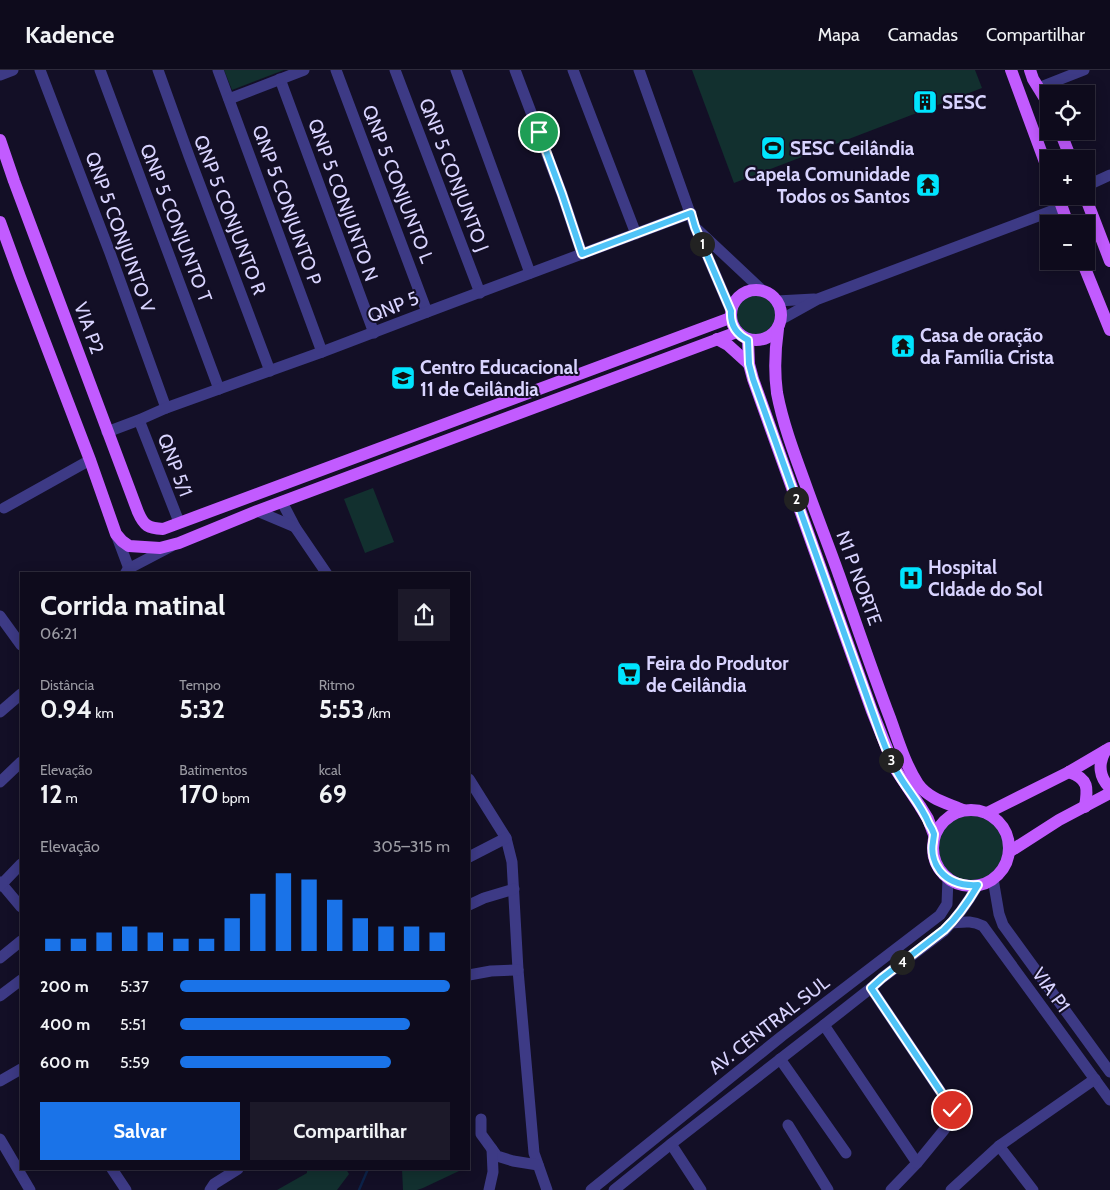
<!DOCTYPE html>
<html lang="pt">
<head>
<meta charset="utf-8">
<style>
  :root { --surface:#0e0b1c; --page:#1c1929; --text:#f1f3f6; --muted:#9b9ba3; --line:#2e2b3b; --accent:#1a73e8 }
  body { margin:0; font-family:Cabin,sans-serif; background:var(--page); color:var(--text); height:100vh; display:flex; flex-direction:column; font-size:19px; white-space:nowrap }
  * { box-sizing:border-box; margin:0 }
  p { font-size:16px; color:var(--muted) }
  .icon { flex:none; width:28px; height:28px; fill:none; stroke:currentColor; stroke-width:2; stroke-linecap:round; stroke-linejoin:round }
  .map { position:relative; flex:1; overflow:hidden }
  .drawer { position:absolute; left:20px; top:502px; width:450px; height:598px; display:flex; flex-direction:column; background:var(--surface); border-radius:0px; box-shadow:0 2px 12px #0003,0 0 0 1px var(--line) }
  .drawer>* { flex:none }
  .controls { position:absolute; left:1040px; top:15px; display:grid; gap:10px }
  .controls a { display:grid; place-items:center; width:55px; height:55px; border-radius:0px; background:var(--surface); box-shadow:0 2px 12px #0003,0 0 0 1px var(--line); font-size:25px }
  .pin { position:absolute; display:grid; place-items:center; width:42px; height:42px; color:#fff; margin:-21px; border:2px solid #fff; border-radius:50%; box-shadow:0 1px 5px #0007 }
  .km { position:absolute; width:25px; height:25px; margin:-12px; border-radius:50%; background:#222; color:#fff; font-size:14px; line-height:25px; text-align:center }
  .round { display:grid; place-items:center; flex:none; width:52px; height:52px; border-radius:0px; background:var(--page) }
  .headline { display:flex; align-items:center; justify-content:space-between; height:85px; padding:0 20px }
  h1 { font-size:28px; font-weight:700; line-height:38px }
  .metrics { display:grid; grid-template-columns:repeat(3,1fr); gap:8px; height:85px; padding:5px 20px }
  .metrics div { display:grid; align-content:center }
  .metrics b { font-size:25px; font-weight:700 }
  .metrics small { font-size:14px; font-weight:400 }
  .metrics p { font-size:14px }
  .chart { height:140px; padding:10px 20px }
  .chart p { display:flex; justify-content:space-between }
  .chart svg { width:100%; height:90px; margin-top:5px; stroke:var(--accent); stroke-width:6 }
  .action { display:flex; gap:10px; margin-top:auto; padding:10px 20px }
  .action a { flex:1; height:58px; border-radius:0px; background:var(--accent); color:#fff; font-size:20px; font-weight:700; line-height:58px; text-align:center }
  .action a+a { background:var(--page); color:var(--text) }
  ul { padding:0 20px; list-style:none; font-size:16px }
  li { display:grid; grid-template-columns:80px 60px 1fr; align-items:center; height:38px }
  li i { height:12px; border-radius:6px; background:var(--accent) }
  header { display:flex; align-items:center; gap:30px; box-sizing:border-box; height:70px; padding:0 25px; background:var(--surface); border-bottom:1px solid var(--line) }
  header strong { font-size:24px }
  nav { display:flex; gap:28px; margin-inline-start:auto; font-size:18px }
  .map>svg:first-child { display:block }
  .green { fill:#12302f }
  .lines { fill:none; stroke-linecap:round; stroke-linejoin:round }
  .stream { stroke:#0c2248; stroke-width:2.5 }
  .minor { stroke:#3d3a85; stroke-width:11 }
  .major { stroke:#c25bff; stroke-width:12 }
  .route-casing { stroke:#fff; stroke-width:10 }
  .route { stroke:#4fc3f7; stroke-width:6 }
  .labels { text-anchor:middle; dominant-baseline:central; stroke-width:4; stroke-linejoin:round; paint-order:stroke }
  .poi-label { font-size:19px; font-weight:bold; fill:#d9d4ff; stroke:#130f26; text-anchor:start }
  .street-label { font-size:19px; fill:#d9d4ff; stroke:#130f26 }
</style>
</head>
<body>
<header>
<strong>Kadence</strong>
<nav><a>Mapa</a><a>Camadas</a><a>Compartilhar</a></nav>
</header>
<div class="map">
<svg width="1110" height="1120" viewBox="0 0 1110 1120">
  <rect width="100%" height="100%" fill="#130f26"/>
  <g class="green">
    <polygon points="224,0 284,0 232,20"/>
    <polygon points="692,0 975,0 982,18 734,113"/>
    <circle cx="756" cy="245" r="20"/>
    <polygon points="373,418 394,472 365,483 344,429"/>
    <circle cx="971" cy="778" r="33"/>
    <polygon points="307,1099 346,1099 349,1104 337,1120 277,1120 307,1103"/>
    <polygon points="402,1099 459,1099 459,1101 423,1118 417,1120 403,1120"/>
  </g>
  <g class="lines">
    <polyline class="stream" points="359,1120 368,1099"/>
    <g class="minor">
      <polyline points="40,0 110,183 166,338"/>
      <polyline points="100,0 219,319"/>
      <polyline points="158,0 189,86 270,301"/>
      <polyline points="218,0 322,282"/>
      <polyline points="336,0 427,242"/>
      <polyline points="395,0 480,223"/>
      <polyline points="456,0 530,203"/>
      <polyline points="515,0 562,124 582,184"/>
      <polyline points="573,0 636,164"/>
      <polyline points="639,0 695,157 731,241"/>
      <polyline points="0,5 13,0"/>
      <polyline points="280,9 374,263"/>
      <polyline points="1043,16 1084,0"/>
      <polyline points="229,29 304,0"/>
      <polyline points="1086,116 1110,105"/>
      <polyline points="698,160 763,221"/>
      <polyline points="777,231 814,229"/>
      <polyline points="782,249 818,229 1062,137"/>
      <polyline points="139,350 179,452"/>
      <polyline points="107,362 139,350 166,338 322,282 427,242 691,143"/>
      <polyline points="282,432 295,457 327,504"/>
      <polyline points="4,438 90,390"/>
      <polyline points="257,441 295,457"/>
      <polyline points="116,464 131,504"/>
      <polyline points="125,504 128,499 170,477"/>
      <polyline points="0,546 21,575"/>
      <polyline points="0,642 21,624"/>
      <polyline points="469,709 506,768 512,792 518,900 534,1083 547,1120"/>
      <polyline points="0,712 21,692"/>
      <polyline points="469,787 506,768"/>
      <polyline points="993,809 999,844 1003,855 1110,1002"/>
      <polyline points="0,812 21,837"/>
      <polyline points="0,816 21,794"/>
      <polyline points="469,835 484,828 514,819"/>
      <path d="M952,853c12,-1 19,-3 31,3l127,174"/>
      <polyline points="0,888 21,871"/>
      <polyline points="469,905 491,901 518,900"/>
      <polyline points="871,918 951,1037 953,1044 952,1048 944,1060 917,1093 891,1120"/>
      <polyline points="0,926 21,910"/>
      <polyline points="824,955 917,1093"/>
      <polyline points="780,989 846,1083"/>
      <polyline points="0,1011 21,999"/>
      <polyline points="481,1049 481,1064 497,1086 513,1091 538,1095"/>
      <polyline points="788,1055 828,1120"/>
      <polyline points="0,1069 30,1120"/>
      <polyline points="671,1074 701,1120"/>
      <polyline points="999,1076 1033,1120"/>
      <polyline points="112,1099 126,1120"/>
      <polyline points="210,1120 214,1114 238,1099"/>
      <polyline points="489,1120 493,1102 492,1079"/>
      <polyline points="591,1120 782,966 940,845 947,834 948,808"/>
      <path d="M614,1120l57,-46 153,-119 47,-37 11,-10 62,-47c14,-14 24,-29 34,-46"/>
      <polyline points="951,1120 999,1076 1095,1009"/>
    </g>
    <g class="major">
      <polyline points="1011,0 1049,103"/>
      <polyline points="1030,0 1033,9 1049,35"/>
      <polyline points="1060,61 1071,89"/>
      <path d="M0,70l14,41 124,331c6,14 10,16 25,17l567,-211"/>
      <polyline points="1058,126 1068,154"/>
      <polyline points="1085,126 1110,191"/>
      <polyline points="0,152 20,207 90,390 116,464 122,471 129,476 160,478 179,473 257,441 737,262"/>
      <polyline points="1082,191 1110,260"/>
      <circle cx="756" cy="245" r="25"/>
      <path d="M778,259c-3,21 -4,42 -1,64 6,31 17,60 28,90 11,31 23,61 34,92 17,48 33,96 51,143 8,22 15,46 28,66 11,15 29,19 45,26"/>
      <polyline points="717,269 728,275 749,294"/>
      <polyline points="748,270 749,294 753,309 872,641 890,686 896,700 920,736 928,749 934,765"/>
      <path d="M1105,681c-7,13 -6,26 5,37"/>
      <path d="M1069,702c20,7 19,16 16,35"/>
      <circle cx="971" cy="778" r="38"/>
      <polyline points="987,743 1069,702 1110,678"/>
      <polyline points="1009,782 1059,750 1110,723"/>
    </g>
  </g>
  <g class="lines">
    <defs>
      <path id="route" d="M539,62l23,62 20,60 109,-41 4,14 36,84c-1,14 5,23 17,29l1,24 4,15 119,332c7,19 15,44 25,61 10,18 24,32 32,52 2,3 4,7 5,10 0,3 -1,6 -1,8 -2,10 1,21 7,29 10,12 23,15 38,14 -10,17 -20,32 -34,45l-62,48 -11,10 80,119 1,3"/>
    </defs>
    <use href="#route" class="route-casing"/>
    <use href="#route" class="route"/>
  </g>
  <defs>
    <symbol id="building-square" viewBox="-11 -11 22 22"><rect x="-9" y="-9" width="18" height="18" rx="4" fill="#00e5ff" stroke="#130f26"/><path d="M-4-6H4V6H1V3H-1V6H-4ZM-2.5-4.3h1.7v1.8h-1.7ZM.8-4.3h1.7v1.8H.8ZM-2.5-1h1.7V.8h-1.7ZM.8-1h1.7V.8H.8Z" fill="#111"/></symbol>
    <symbol id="stadium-square" viewBox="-11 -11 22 22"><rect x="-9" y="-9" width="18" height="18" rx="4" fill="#00e5ff" stroke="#130f26"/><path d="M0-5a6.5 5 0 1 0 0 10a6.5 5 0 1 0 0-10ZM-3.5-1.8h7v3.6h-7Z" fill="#111"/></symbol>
    <symbol id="temple-square" viewBox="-11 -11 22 22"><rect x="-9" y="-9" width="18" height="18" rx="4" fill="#00e5ff" stroke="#130f26"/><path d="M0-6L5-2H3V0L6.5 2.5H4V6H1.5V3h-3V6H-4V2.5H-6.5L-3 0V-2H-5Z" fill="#111"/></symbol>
    <symbol id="school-square" viewBox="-11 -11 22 22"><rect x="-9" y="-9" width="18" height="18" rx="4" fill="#00e5ff" stroke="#130f26"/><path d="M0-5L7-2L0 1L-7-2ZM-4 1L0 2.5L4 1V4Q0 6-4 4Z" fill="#111"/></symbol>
    <symbol id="hospital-square" viewBox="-11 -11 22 22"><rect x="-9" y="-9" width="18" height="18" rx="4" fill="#00e5ff" stroke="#130f26"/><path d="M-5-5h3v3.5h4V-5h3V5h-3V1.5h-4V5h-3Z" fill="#111"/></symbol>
    <symbol id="supermarket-square" viewBox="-11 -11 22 22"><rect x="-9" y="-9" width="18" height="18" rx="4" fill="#00e5ff" stroke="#130f26"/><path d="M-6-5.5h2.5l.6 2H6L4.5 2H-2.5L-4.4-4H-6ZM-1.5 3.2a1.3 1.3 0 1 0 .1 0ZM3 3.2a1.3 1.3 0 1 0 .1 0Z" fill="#111"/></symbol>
  </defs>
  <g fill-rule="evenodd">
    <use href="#building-square" x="911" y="18" width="28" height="28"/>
    <use href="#stadium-square" x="759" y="64" width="28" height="28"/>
    <use href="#temple-square" x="914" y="101" width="28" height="28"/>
    <use href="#temple-square" x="889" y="262" width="28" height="28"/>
    <use href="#school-square" x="389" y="294" width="28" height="28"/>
    <use href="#hospital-square" x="897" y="494" width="28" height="28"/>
    <use href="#supermarket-square" x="615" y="590" width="28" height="28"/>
  </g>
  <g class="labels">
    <g class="poi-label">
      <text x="942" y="32">SESC</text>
      <text x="790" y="78">SESC Ceilândia</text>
      <text x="910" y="104" text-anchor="end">Capela Comunidade<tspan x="910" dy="22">Todos os Santos</tspan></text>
      <text x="920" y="265">Casa de oração<tspan x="920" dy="22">da Família Crista</tspan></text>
      <text x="420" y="297">Centro Educacional<tspan x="420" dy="22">11 de Ceilândia</tspan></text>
      <text x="928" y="497">Hospital<tspan x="928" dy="22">CIdade do Sol</tspan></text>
      <text x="646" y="593">Feira do Produtor<tspan x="646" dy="22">de Ceilândia</tspan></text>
    </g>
    <g class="street-label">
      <text transform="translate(454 105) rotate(69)">QNP 5 CONJUNTO J</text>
      <text transform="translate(398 114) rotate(69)">QNP 5 CONJUNTO L</text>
      <text transform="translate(343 130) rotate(70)">QNP 5 CONJUNTO N</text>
      <text transform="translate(287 135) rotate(70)">QNP 5 CONJUNTO P</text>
      <text transform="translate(230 145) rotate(69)">QNP 5 CONJUNTO R</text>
      <text transform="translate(176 153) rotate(69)">QNP 5 CONJUNTO T</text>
      <text transform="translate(120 162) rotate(70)">QNP 5 CONJUNTO V</text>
      <text transform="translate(393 237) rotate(-22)">QNP 5</text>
      <text transform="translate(89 258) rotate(70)">VIA P2</text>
      <text transform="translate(175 395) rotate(69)">QNP 5/1</text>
      <text transform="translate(859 508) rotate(70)">N1 P NORTE</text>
      <text transform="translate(1051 920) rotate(54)">VIA P1</text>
      <text transform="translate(769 955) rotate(-38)">AV. CENTRAL SUL</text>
    </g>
  </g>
</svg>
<div class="controls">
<a><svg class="icon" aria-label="locate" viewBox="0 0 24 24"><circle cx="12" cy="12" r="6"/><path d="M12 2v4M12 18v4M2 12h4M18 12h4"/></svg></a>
<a>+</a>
<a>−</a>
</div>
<div class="pin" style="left:539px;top:62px;background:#1e9e55"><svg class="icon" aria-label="arrive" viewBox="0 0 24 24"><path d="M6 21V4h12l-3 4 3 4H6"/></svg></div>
<div class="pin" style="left:952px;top:1040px;background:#d93025"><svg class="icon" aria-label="check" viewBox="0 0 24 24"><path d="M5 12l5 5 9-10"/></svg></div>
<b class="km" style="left:702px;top:174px">1</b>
<b class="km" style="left:796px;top:429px">2</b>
<b class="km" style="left:891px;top:690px">3</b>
<b class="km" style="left:902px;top:892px">4</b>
<section class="drawer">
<div class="headline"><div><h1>Corrida matinal</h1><p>06:21</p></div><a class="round"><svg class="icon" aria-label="share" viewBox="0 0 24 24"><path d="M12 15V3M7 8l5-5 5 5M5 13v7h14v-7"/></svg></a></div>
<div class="metrics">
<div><p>Distância</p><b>0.94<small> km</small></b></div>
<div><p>Tempo</p><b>5:32</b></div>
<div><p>Ritmo</p><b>5:53<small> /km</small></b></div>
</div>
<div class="metrics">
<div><p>Elevação</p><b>12<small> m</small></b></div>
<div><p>Batimentos</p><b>170<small> bpm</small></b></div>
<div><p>kcal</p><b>69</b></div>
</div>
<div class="chart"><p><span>Elevação</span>305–315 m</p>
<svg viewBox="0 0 160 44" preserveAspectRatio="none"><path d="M5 44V38M15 44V38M25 44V35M35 44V32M45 44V35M55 44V38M65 44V38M75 44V28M85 44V16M95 44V6M105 44V9M115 44V19M125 44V28M135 44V32M145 44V32M155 44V35"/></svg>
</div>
<ul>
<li><b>200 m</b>5:37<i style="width:100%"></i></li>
<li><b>400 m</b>5:51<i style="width:85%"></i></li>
<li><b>600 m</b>5:59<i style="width:78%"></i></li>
</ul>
<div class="action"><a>Salvar</a><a>Compartilhar</a></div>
</section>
</div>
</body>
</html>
